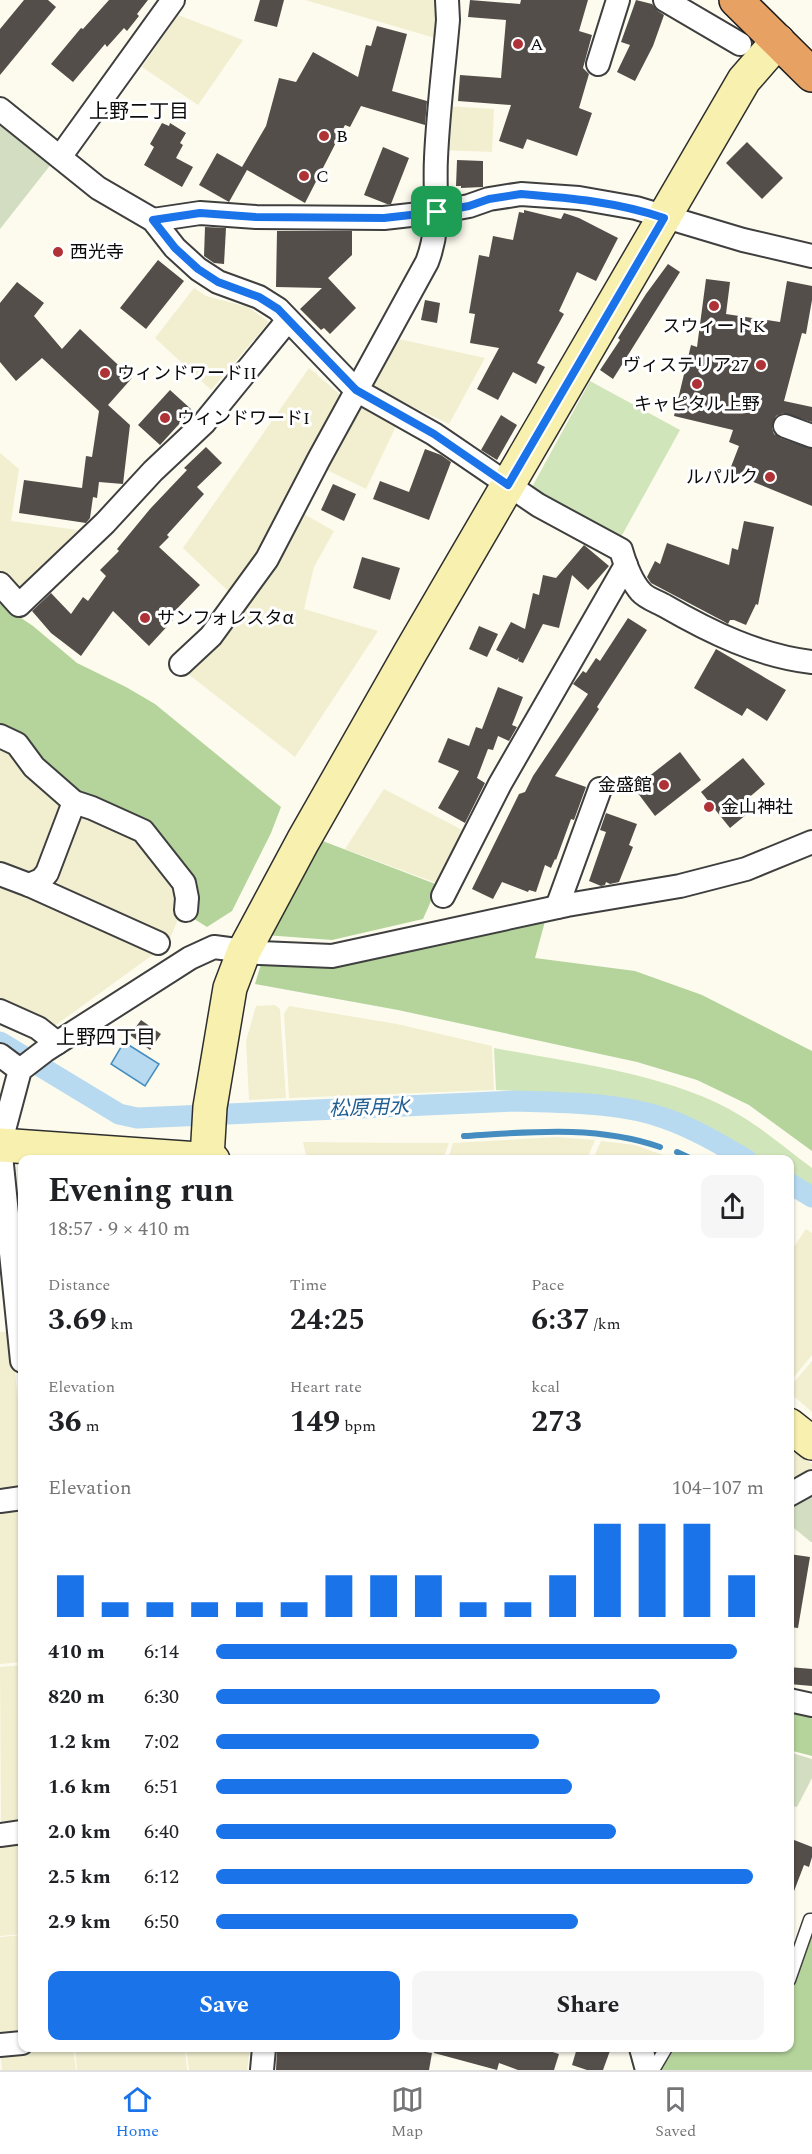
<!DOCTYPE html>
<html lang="en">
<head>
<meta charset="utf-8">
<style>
  :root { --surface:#fff; --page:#f6f6f6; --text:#202124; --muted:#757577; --line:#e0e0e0; --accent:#1a73e8 }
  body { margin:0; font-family:Spectral,"Noto Sans JP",serif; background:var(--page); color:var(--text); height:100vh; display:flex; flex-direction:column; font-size:22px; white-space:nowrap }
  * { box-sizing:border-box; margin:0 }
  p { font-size:20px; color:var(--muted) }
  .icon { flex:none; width:33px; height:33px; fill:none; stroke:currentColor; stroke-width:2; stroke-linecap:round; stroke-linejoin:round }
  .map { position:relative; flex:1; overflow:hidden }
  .details { position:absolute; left:18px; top:1155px; width:776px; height:897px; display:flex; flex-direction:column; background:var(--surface); border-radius:12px; box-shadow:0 2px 4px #0004 }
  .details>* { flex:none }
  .pin { position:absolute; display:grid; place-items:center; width:51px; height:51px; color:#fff; margin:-26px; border-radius:12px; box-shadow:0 3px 9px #0006 }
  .round { display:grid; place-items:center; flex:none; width:63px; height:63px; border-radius:12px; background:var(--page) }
  .summary { display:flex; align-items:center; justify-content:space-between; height:102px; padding:0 30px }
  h1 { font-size:33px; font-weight:700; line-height:45px }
  .metrics { display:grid; grid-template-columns:repeat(3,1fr); gap:9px; height:102px; padding:6px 30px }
  .metrics div { display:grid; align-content:center }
  .metrics b { font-size:30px; font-weight:700 }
  .metrics small { font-size:16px; font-weight:400 }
  .metrics p { font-size:16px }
  .chart { height:168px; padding:12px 30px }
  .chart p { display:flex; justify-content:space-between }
  .chart svg { width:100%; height:108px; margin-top:6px; stroke:var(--accent); stroke-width:6 }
  .button { display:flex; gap:12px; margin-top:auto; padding:12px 30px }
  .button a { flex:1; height:69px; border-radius:12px; background:var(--accent); color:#fff; font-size:24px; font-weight:700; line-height:69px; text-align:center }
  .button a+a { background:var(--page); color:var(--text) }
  ul { padding:0 30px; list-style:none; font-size:20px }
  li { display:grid; grid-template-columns:96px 72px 1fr; align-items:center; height:45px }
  li i { height:15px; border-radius:8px; background:var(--accent) }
  .menu { display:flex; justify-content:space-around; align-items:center; height:84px; border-top:2px solid var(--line); background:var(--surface); font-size:16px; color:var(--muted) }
  .menu a { display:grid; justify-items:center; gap:3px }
  .menu .on { color:var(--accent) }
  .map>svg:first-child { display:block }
  .farmland { fill:#f1efd0 }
  .green { fill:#d0e5ba }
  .forest { fill:#b4d49b }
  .cemetery { fill:#d3ddc1 }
  .water { fill:#b7daf0; stroke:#458dc0; stroke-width:1.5 }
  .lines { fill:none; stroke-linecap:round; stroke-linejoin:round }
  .stream { stroke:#458dc0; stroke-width:6 }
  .canal { stroke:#b7daf0; stroke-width:21 }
  .building { fill:#544e4a }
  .lane-casing { stroke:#3f3f3f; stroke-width:15 }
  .street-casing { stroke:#3f3f3f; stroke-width:26 }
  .secondary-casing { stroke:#2e2e2e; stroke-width:36 }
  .highway-casing { stroke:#1d1d1d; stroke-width:36 }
  .lane { stroke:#fff; stroke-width:12 }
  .street { stroke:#fff; stroke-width:22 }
  .secondary { stroke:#f7f0af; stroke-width:33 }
  .highway { stroke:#e7a162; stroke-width:33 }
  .route-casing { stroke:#fff; stroke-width:12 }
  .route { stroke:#1a73e8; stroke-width:8 }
  .poi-dot { fill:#af3236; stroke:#fff; stroke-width:2 }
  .labels { text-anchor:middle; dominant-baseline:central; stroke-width:6; stroke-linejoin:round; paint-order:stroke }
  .poi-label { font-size:18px; fill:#0c0c0c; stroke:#fff; text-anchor:start }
  .neighbourhood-label { font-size:20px; fill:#0c0c0c; stroke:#fff }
  .water-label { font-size:20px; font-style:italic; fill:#225f92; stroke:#fff }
</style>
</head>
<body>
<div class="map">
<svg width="812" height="2070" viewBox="0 0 812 2070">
  <rect width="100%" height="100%" fill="#fdfbee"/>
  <g class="farmland">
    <polygon points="305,0 435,0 435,38"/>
    <polygon points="178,15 243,40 198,105 142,67"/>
    <polygon points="446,106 494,109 492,152 442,150"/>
    <polygon points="194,288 206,296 248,307 269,322 211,390 155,338"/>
    <polygon points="394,338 485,358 449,424 369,386"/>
    <polygon points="309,368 342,396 260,553 229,592 183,548"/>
    <polygon points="360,406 396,426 366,489 325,469"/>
    <polygon points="0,453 19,469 11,521 78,530 16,591 0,573"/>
    <polygon points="304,514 334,531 314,567 304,609 378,631 295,757 188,674 219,644 276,566"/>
    <polygon points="0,742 68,804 38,876 0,868"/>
    <polygon points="384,789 464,831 439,884 345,849"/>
    <polygon points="77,812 138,836 178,886 180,914 169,941 46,885"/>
    <polygon points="0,880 158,951 53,1027 37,1015 0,1000"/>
    <polygon points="275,1005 280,1009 286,1098 249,1100 246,1041 256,1006"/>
    <polygon points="289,1006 397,1024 492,1046 494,1090 289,1098 284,1014"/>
    <polygon points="555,1137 595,1140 587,1159 448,1159 453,1143"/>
    <polygon points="601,1141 635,1145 663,1155 661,1159 593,1159"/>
    <polygon points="303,1142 404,1143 449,1143 443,1159 307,1160"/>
    <polygon points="806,1229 812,1233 812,1355 789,1383 789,1254"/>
    <polygon points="11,1331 22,1444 22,1490 0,1492 0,1332"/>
    <polygon points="812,1361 812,1412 789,1392 789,1388"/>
    <polygon points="789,1446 812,1464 812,1468 794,1480 789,1475"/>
    <polygon points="22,1505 22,1662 0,1664 0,1508"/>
    <polygon points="22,1665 22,1823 1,1825 0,1667"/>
    <polygon points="22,1840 22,1934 0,1936 0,1842"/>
    <polygon points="22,1935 22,2032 0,2035 0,1937"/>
    <polygon points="43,2048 73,2048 76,2070 2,2070 0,2052"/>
    <polygon points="75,2048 185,2048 187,2070 77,2070"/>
    <polygon points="186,2048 250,2048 247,2070 189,2070"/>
  </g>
  <g class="green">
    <polygon points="590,381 680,430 621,537 532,487"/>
    <path d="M494,1048c78,15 179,26 247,68 25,15 48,35 71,52v20l-23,-13v-15l-27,-1 -66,-37 -32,-12 -38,-10 -66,-7 -64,-3z"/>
  </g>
  <g class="forest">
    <polygon points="0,604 33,626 77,663 126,687 155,704 281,807 271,833 232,911 207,927 191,917 188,875 75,795 0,729"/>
    <polygon points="320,840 438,885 423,919 332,940 265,935"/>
    <polygon points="547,914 535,958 635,971 702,995 812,1051 812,1151 749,1105 697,1080 637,1062 398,1010 255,984 261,964"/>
    <polygon points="789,1706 812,1712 812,1756 789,1750"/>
    <polygon points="812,1931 812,2070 661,2070 675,2048 789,2048 789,1986 793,1987"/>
  </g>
  <g class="cemetery">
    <polygon points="0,121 52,163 0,229"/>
    <polygon points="812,1495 812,1542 811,1542 789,1524 789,1508"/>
    <polygon points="789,1752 812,1759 812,1778 797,1807 789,1805"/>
  </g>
  <polygon class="water" points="124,1042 159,1064 145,1086 111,1064"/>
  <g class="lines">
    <g class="stream">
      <path d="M464,1136c65,-4 133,-11 196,11"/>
      <polyline points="677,1152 694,1160"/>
    </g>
    <g class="canal">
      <path d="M0,1042l119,72 18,4 379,-17c46,2 103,1 148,17 29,10 56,26 83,42"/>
      <polyline points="789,1183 812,1197"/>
    </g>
  </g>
  <g class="building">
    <polygon points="24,0 48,0 56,7 0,75 0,29"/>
    <polygon points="109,0 148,0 137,14 139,16 127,31 124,28 107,47 105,44 73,82 51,64 81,28 83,29"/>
    <polygon points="260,0 284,0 277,27 254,21"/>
    <polygon points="470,0 520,4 521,0 588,0 579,31 592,35 583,68 589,74 579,108 592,113 577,156 527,139 523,149 499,141 511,105 458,101 460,75 501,78 506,20 468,17"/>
    <polygon points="636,0 652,4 658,11 664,15 653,46 635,81 617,72 630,45 621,42"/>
    <polygon points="377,26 407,34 392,91 427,101 425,125 361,106 350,127 345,125 305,203 247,170 229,202 199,185 217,153 242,167 266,126 279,78 296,82 313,52 358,77 366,45 371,46"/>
    <polygon points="162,123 169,126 170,123 186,133 180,143 183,145 176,158 193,167 182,187 144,165 154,147 150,144"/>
    <polygon points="747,142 783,178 762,199 726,163"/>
    <polygon points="383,147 409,158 391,204 387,204 364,195"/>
    <polygon points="457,160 483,161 483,187 461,188 461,186 456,186"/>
    <polygon points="524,210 561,219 564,213 579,218 618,238 596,281 577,272 559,311 564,314 537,363 545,367 536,384 513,372 498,400 477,389 499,348 470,343 475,314 469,313 479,255 489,257 493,236 513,240 519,212 524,213"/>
    <polygon points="205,227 226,228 224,264 214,263 204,256"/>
    <polygon points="277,231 352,231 352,255 328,278 356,308 330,334 324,328 321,330 300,309 322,288 276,287"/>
    <polygon points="158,260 184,281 146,329 120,308"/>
    <polygon points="668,264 680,272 613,379 600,370 620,340 618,338 646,294"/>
    <polygon points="706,279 730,282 726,314 780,322 787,281 812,286 812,300 806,334 802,333 784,401 812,407 812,422 783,413 776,416 772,428 774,434 780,438 812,449 812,506 729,472 739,446 729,442 733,430 674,416 691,345 697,347"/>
    <polygon points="17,282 44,303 34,316 62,349 80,329 132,378 108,405 130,425 123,484 99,482 97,498 93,497 90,518 86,523 19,513 24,480 82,488 86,456 92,457 99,411 42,358 16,381 0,362 0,303"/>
    <polygon points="425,300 440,303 437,323 421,320"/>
    <polygon points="170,390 192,410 160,445 138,425"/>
    <polygon points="501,415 517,425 497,460 481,450"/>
    <polygon points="206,447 222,463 197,487 204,494 167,535 169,537 159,547 200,585 169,617 173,620 149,646 113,611 81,656 51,633 32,611 51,593 71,614 83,597 88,601 106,576 100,570 119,551 117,549 150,509 187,470 184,468"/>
    <polygon points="425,449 441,455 451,462 429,520 373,499 380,481 409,492"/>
    <polygon points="333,484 356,494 344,521 321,510"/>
    <polygon points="744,521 774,527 758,605 756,604 746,625 734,620 730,620 728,624 723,621 651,583 647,577 655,561 660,564 667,543 729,565 732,548 738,550"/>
    <polygon points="584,545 609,566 588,590 572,575 559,628 543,624 523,663 518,661 519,657 517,660 496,650 511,622 525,629 533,593 539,595 543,575 556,578"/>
    <polygon points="362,557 400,568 390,600 353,588"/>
    <polygon points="628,618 647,630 597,707 599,709 555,776 586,787 574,820 571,819 556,860 555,859 551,868 545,865 536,892 529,890 528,892 502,882 493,899 472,889 519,794 525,792 533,776 588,694 573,684 583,671 586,673 596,658 600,661"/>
    <polygon points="479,626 498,634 487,657 469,649"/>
    <polygon points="716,649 786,690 767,721 747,708 742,716 694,688"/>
    <polygon points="498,687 523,697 512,725 517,727 509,741 498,736 493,750 488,749 477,778 485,783 465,823 438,808 459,771 438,762 448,738 469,746 476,727 482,729"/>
    <polygon points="680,752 701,780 655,816 634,788"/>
    <polygon points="743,758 765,784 746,800 753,809 730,828 701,792"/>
    <polygon points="606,813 637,824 629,845 633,847 619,882 610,884 606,882 605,885 601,886 589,881 606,832 600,830"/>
    <polygon points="141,1020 161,1034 150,1050 130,1035"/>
    <polygon points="789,1554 810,1557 798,1628 789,1627"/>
    <polygon points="789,1667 812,1669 812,1686 789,1684"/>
    <polygon points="789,1838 812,1847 812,1857 809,1867 804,1865 791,1899 789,1899"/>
    <polygon points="277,2048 399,2048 432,2053 429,2070 276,2070"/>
    <polygon points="435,2048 540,2048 559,2054 554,2070 518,2070 499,2063 497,2070 434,2053"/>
    <polygon points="577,2048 611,2048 603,2070 587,2070 572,2065"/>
  </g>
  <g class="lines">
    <defs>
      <g id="lane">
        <polyline points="789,1980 810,1920 812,1920"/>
        <polyline points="653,2070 666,2048"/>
      </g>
      <g id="street">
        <polyline points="665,0 740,44"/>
        <polyline points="598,64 618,0"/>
        <path d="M0,109l98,79 55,32 22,28 23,21 20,13 41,15 19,12 78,81 78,44 104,71 83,45c4,14 10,31 20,42 5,6 17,10 24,14 45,26 94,50 147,56"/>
        <polyline points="60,157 173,0"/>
        <polyline points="153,220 200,213 256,217 384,218 437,212 469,206 489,199 521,194 579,198 636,208 743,240 812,256"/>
        <polyline points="785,426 812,436"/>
        <polyline points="0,584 19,605 105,523 153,471 204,423 288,320"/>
        <path d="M181,664l30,-28 56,-77 52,-100 108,-197c14,-36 7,-67 9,-104 2,-46 8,-92 12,-138l-1,-20"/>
        <polyline points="0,736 17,744 34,767 74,802 92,808 143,831 184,883 187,898 186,910"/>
        <polyline points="0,874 29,885 158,943"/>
        <polyline points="29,885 41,880 47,873 74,802"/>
        <polyline points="443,896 500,784 626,565"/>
        <polyline points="557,907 600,789"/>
        <polyline points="0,1011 38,1028 57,1043"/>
        <polyline points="0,1055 20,1070"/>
        <polyline points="22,1361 0,1145 20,1070 46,1050 190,958 214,947 260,953 332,956 567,905 680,886 746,869 812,842"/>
        <polyline points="789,1495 812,1482"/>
        <polyline points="0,1501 22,1498"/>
        <polyline points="789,1700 812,1705"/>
        <polyline points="0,1835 22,1832"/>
        <polyline points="0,2045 22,2043"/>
        <polyline points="641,2048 647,2070"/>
        <polyline points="262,2070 264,2048"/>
      </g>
      <g id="secondary">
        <polyline points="0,1145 213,1160"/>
        <polyline points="207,1158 210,1107 230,988 244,951 303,841 410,653 744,80 778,41"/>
        <polyline points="789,1425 812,1443"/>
      </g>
      <polyline id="highway" points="736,0 812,75"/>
    </defs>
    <use href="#lane" class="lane-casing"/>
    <use href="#street" class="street-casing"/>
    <use href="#secondary" class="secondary-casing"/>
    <use href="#highway" class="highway-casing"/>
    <use href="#lane" class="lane"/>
    <use href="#street" class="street"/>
    <use href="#secondary" class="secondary"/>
    <use href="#highway" class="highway"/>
  </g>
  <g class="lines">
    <defs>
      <path id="route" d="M521,194c49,4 96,8 143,24l-156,267 -74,-51 -78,-44 -78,-81 -19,-12 -41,-15 -20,-13 -23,-21 -22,-28 47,-7 56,4 128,1 53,-6 32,-6 20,-7z"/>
    </defs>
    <use href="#route" class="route-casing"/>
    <use href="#route" class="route"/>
  </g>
  <g class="poi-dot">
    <circle cx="518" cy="44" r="6"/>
    <circle cx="324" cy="136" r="6"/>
    <circle cx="304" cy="176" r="6"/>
    <circle cx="58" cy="252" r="6"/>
    <circle cx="714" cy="306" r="6"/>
    <circle cx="761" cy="365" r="6"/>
    <circle cx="105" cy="373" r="6"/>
    <circle cx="697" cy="384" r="6"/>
    <circle cx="165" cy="418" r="6"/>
    <circle cx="770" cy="477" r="6"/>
    <circle cx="145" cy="618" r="6"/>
    <circle cx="664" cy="785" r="6"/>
    <circle cx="709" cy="807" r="6"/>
  </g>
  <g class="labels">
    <g class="poi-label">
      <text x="530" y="44">A</text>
      <text x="336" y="136">B</text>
      <text x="316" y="176">C</text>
      <text x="70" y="252">西光寺</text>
      <text x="714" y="326" text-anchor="middle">スウィートK</text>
      <text x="749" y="365" text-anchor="end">ヴィステリア27</text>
      <text x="117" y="373">ウィンドワードII</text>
      <text x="697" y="404" text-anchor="middle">キャピタル上野</text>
      <text x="177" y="418">ウィンドワードI</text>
      <text x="758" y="477" text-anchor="end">ルパルク</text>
      <text x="157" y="618">サンフォレスタα</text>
      <text x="652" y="785" text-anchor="end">金盛館</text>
      <text x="721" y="807">金山神社</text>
    </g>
    <g class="neighbourhood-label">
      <text x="139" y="112">上野二丁目</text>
      <text x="106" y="1038">上野四丁目</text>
    </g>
    <g class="water-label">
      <text transform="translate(369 1108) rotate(-2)">松原用水</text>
    </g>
  </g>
</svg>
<div class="pin" style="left:437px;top:212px;background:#1e9e55"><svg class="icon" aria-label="arrive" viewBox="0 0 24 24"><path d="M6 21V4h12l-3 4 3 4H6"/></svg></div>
<section class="details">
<div class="summary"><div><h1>Evening run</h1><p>18:57 · 9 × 410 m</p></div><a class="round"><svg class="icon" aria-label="share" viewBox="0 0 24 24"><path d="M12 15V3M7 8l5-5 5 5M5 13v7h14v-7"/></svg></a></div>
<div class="metrics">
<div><p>Distance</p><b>3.69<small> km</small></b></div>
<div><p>Time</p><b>24:25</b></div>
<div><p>Pace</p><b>6:37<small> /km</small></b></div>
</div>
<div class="metrics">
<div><p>Elevation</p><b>36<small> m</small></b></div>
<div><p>Heart rate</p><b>149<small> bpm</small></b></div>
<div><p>kcal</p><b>273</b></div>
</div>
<div class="chart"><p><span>Elevation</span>104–107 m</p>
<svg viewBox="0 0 160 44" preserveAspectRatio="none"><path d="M5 44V27M15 44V38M25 44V38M35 44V38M45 44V38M55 44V38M65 44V27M75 44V27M85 44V27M95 44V38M105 44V38M115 44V27M125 44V6M135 44V6M145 44V6M155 44V27"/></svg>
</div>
<ul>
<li><b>410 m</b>6:14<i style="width:95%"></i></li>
<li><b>820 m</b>6:30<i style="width:81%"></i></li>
<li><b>1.2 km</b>7:02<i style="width:59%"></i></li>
<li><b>1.6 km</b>6:51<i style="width:65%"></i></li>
<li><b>2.0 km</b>6:40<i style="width:73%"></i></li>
<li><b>2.5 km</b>6:12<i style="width:98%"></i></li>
<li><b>2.9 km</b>6:50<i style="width:66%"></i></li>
</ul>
<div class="button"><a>Save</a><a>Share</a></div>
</section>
</div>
<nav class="menu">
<a class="on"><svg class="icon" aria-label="home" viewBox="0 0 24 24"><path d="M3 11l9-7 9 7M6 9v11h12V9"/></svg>Home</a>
<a><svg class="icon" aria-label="map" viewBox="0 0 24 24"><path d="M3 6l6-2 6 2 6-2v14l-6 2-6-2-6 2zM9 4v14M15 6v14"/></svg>Map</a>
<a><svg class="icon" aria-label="saved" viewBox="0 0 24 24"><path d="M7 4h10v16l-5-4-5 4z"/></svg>Saved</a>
</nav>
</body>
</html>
